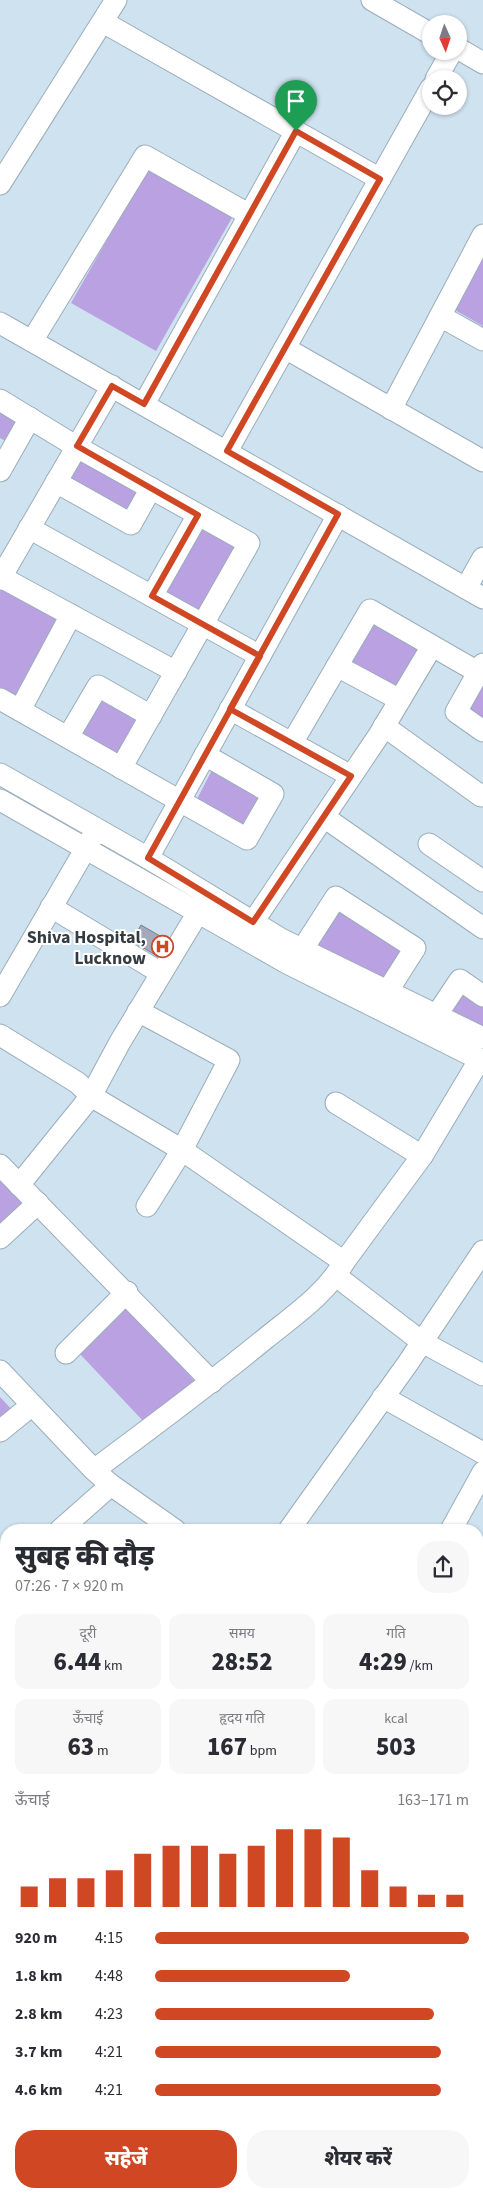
<!DOCTYPE html>
<html lang="hi">
<head>
<meta charset="utf-8">
<style>
  :root { --surface:#fff; --page:#f7f7f7; --text:#2b2b33; --muted:#7c7c81; --accent:#d04724 }
  body { margin:0; font-family:"Source Sans 3","Noto Sans Devanagari",sans-serif; background:var(--page); color:var(--text); height:100vh; display:flex; flex-direction:column; font-size:19px; white-space:nowrap }
  * { box-sizing:border-box; margin:0 }
  p { font-size:16px; color:var(--muted) }
  .icon { flex:none; width:28px; height:28px; fill:none; stroke:currentColor; stroke-width:2; stroke-linecap:round; stroke-linejoin:round }
  .map { position:relative; flex:1; overflow:hidden }
  .side { position:absolute; left:0px; top:1524px; width:484px; height:674px; display:flex; flex-direction:column; background:var(--surface); border-radius:20px 20px 0 0; box-shadow:0 1px 4px #0004 }
  .side>* { flex:none }
  .needle { width:32px; rotate:177deg }
  .buttons { position:absolute; left:422px; top:15px; display:grid; gap:10px }
  .buttons a { display:grid; place-items:center; width:45px; height:45px; border-radius:50%; background:var(--surface); box-shadow:0 1px 4px #0004; font-size:25px }
  .pin { position:absolute; display:grid; place-items:center; width:42px; height:42px; color:#fff; margin:-51px -21px; border-radius:50% 50% 50% 0; rotate:-45deg; box-shadow:0 0 5px #0007 }
  .pin .icon { rotate:45deg }
  .round { display:grid; place-items:center; flex:none; width:52px; height:52px; border-radius:20px; background:var(--page) }
  .overview { display:flex; align-items:center; justify-content:space-between; height:85px; padding:0 15px }
  h1 { font-size:28px; font-weight:800; line-height:38px }
  .metrics { display:grid; grid-template-columns:repeat(3,1fr); gap:8px; height:85px; padding:5px 15px }
  .metrics div { display:grid; align-content:center; border-radius:12px; background:var(--page); text-align:center }
  .metrics b { font-size:25px; font-weight:800 }
  .metrics small { font-size:14px; font-weight:400 }
  .metrics p { font-size:14px }
  .chart { height:140px; padding:10px 15px }
  .chart p { display:flex; justify-content:space-between }
  .chart svg { width:100%; height:90px; margin-top:5px; stroke:var(--accent); stroke-width:6 }
  .button { display:flex; gap:10px; margin-top:auto; padding:10px 15px }
  .button a { flex:1; height:58px; border-radius:20px; background:var(--accent); color:#fff; font-size:20px; font-weight:800; line-height:58px; text-align:center }
  .button a+a { background:var(--page); color:var(--text) }
  ul { padding:0 15px; list-style:none; font-size:16px }
  li { display:grid; grid-template-columns:80px 60px 1fr; align-items:center; height:38px }
  li i { height:12px; border-radius:6px; background:var(--accent) }
  .map>svg:first-child { display:block }
  .green { fill:#b9a1e2 }
  .lines { fill:none; stroke-linecap:round; stroke-linejoin:round }
  .stream { stroke:#41d0b4; stroke-width:5 }
  .building { fill:#a3a9bc; stroke:#787e90 }
  .minor-casing { stroke:#9badba; stroke-width:23 }
  .highway-casing { stroke:#9badba; stroke-width:29 }
  .minor { stroke:#fff; stroke-width:21 }
  .highway { stroke:#fff; stroke-width:28 }
  .route-casing { stroke:#fff; stroke-width:10 }
  .route { stroke:#d04724; stroke-width:6 }
  .labels { text-anchor:middle; dominant-baseline:central; stroke-width:4; stroke-linejoin:round; paint-order:stroke }
  .poi-label { font-size:18px; font-weight:bold; fill:#343c42; stroke:#fff; text-anchor:end }
</style>
</head>
<body>
<div class="map">
<svg width="483" height="2197" viewBox="0 0 483 2197">
  <rect width="100%" height="100%" fill="#cee2ef"/>
  <g class="green">
    <polygon points="148,168 233,216 156,351 71,303"/>
    <polygon points="483,257 483,326 453,309"/>
    <polygon points="0,405 23,419 9,443 0,438"/>
    <polygon points="81,456 142,489 127,516 66,483"/>
    <polygon points="201,522 240,544 201,613 162,592"/>
    <polygon points="2,585 63,618 18,700 0,690 0,589"/>
    <polygon points="371,619 423,648 397,693 345,664"/>
    <polygon points="483,679 483,726 462,710"/>
    <polygon points="100,695 139,717 117,755 78,733"/>
    <polygon points="213,768 264,795 245,830 195,803"/>
    <polygon points="337,905 405,949 384,979 315,945"/>
    <polygon points="462,991 483,1005 483,1026 449,1009"/>
    <polygon points="0,1175 26,1204 0,1227"/>
    <polygon points="127,1303 198,1385 145,1423 80,1354"/>
    <polygon points="0,1397 15,1413 0,1425"/>
    <polygon points="6,1591 6,1630 0,1623 0,1599"/>
    <polygon points="6,1785 6,1828 0,1822 0,1791"/>
  </g>
  <g class="lines">
    <polyline class="stream" points="0,1845 6,1851"/>
  </g>
  <polygon class="building" points="141,925 167,940 157,956 132,941"/>
  <g class="lines">
    <defs>
      <g id="minor">
        <polyline points="372,0 431,34"/>
        <polyline points="103,22 380,179"/>
        <polyline points="459,49 483,63"/>
        <polyline points="436,79 452,51"/>
        <polyline points="0,184 116,0"/>
        <polyline points="440,316 483,340"/>
        <polyline points="0,323 483,598"/>
        <polyline points="32,341 145,156 248,214"/>
        <polyline points="285,348 483,461"/>
        <polyline points="0,400 77,447 249,543 121,768"/>
        <polyline points="144,404 296,131"/>
        <polyline points="391,409 483,235"/>
        <polyline points="227,451 431,88"/>
        <polyline points="0,471 30,418"/>
        <polyline points="56,482 131,524 151,488"/>
        <polyline points="29,528 260,656"/>
        <polyline points="1,577 176,672"/>
        <polyline points="0,579 112,386"/>
        <polyline points="466,588 483,558"/>
        <polyline points="152,596 198,515"/>
        <polyline points="483,664 456,712 483,731"/>
        <polyline points="337,666 400,700"/>
        <polyline points="0,699 247,839 273,794 205,755"/>
        <polyline points="230,709 351,776"/>
        <polyline points="20,710 71,615"/>
        <polyline points="384,726 481,796 483,794"/>
        <polyline points="68,737 98,686 151,716"/>
        <polyline points="292,743 370,610 483,675"/>
        <polyline points="0,774 148,858 281,939 483,1038"/>
        <polyline points="0,800 287,963 483,1061"/>
        <polyline points="324,817 483,928"/>
        <polyline points="429,844 483,881"/>
        <polyline points="148,858 338,515"/>
        <polyline points="51,907 161,973"/>
        <polyline points="253,922 379,735 432,646"/>
        <polyline points="302,950 336,897 415,948 387,992"/>
        <polyline points="0,996 93,836"/>
        <polyline points="138,1011 229,1060 182,1150 147,1206"/>
        <polyline points="436,1016 460,980 483,996"/>
        <polyline points="0,1035 78,1083 91,1096 182,1150 344,1262"/>
        <polyline points="336,1103 422,1156"/>
        <polyline points="0,1165 212,1382"/>
        <polyline points="19,1185 91,1096 120,1042 205,901"/>
        <polyline points="0,1238 38,1203"/>
        <polyline points="336,1276 422,1342 483,1375"/>
        <polyline points="66,1353 127,1292"/>
        <polyline points="0,1371 94,1470 111,1485 175,1530"/>
        <polyline points="383,1397 483,1453"/>
        <polyline points="0,1431 32,1405"/>
        <path d="M94,1470c58,-43 116,-86 172,-132 27,-22 61,-45 78,-76l78,-106 58,-97"/>
        <polyline points="60,1530 111,1485"/>
        <polyline points="289,1530 408,1363 483,1251"/>
        <polyline points="451,1530 483,1472"/>
        <polyline points="0,1582 6,1576"/>
        <polyline points="0,1631 6,1637"/>
        <polyline points="478,1705 483,1707"/>
        <polyline points="478,1779 483,1759"/>
        <polyline points="478,1846 483,1848"/>
        <polyline points="0,1868 6,1875"/>
        <polyline points="0,1962 6,1969"/>
        <polyline points="0,1992 6,1982"/>
        <polyline points="478,2170 483,2169"/>
        <polyline points="306,2191 311,2197"/>
        <polyline points="62,2197 65,2191"/>
        <polyline points="184,2197 219,2192"/>
        <polyline points="326,2197 334,2191"/>
      </g>
      <g id="highway">
        <polyline points="0,1899 6,1906"/>
        <polyline points="0,1936 6,1943"/>
        <polyline points="247,2191 253,2197"/>
        <polyline points="284,2191 289,2197"/>
      </g>
    </defs>
    <use href="#minor" class="minor-casing"/>
    <use href="#highway" class="highway-casing"/>
    <use href="#minor" class="minor"/>
    <use href="#highway" class="highway"/>
  </g>
  <g class="lines">
    <defs>
      <polyline id="route" points="296,131 144,404 112,386 77,446 198,515 152,596 260,656 148,858 253,922 351,776 230,709 338,514 227,451 380,179 296,131"/>
    </defs>
    <use href="#route" class="route-casing"/>
    <use href="#route" class="route"/>
  </g>
  <defs>
    <symbol id="hospital-ring" viewBox="-11 -11 22 22"><circle r="9.5" fill="#fff" stroke="#d04724" stroke-width="1.5"/><path d="M-5-5h3v3.5h4V-5h3V5h-3V1.5h-4V5h-3Z" fill="#d04724"/></symbol>
  </defs>
  <g fill-rule="evenodd">
    <use href="#hospital-ring" x="150" y="934" width="25" height="25"/>
  </g>
  <g class="labels">
    <g class="poi-label">
      <text x="146" y="937">Shiva Hospital,<tspan x="146" dy="21">Lucknow</tspan></text>
    </g>
  </g>
</svg>
<div class="buttons">
<a><svg class="needle" viewBox="-14 -14 28 28"><path d="M0-13l5 13h-10z" fill="#e53935"/><path d="M0 13l5-13h-10z" fill="#7c7c81"/></svg></a>
<a><svg class="icon" aria-label="locate" viewBox="0 0 24 24"><circle cx="12" cy="12" r="6"/><path d="M12 2v4M12 18v4M2 12h4M18 12h4"/></svg></a>
</div>
<div class="pin" style="left:296px;top:131px;background:#1e9e55"><svg class="icon" aria-label="arrive" viewBox="0 0 24 24"><path d="M6 21V4h12l-3 4 3 4H6"/></svg></div>
<section class="side">
<div class="overview"><div><h1>सुबह की दौड़</h1><p>07:26 · 7 × 920 m</p></div><a class="round"><svg class="icon" aria-label="share" viewBox="0 0 24 24"><path d="M12 15V3M7 8l5-5 5 5M5 13v7h14v-7"/></svg></a></div>
<div class="metrics">
<div><p>दूरी</p><b>6.44<small> km</small></b></div>
<div><p>समय</p><b>28:52</b></div>
<div><p>गति</p><b>4:29<small> /km</small></b></div>
</div>
<div class="metrics">
<div><p>ऊँचाई</p><b>63<small> m</small></b></div>
<div><p>हृदय गति</p><b>167<small> bpm</small></b></div>
<div><p>kcal</p><b>503</b></div>
</div>
<div class="chart"><p><span>ऊँचाई</span>163–171 m</p>
<svg viewBox="0 0 160 44" preserveAspectRatio="none"><path d="M5 44V34M15 44V30M25 44V30M35 44V26M45 44V18M55 44V14M65 44V14M75 44V18M85 44V14M95 44V6M105 44V6M115 44V10M125 44V26M135 44V34M145 44V38M155 44V38"/></svg>
</div>
<ul>
<li><b>920 m</b>4:15<i style="width:100%"></i></li>
<li><b>1.8 km</b>4:48<i style="width:62%"></i></li>
<li><b>2.8 km</b>4:23<i style="width:89%"></i></li>
<li><b>3.7 km</b>4:21<i style="width:91%"></i></li>
<li><b>4.6 km</b>4:21<i style="width:91%"></i></li>
</ul>
<div class="button"><a>सहेजें</a><a>शेयर करें</a></div>
</section>
</div>
</body>
</html>
